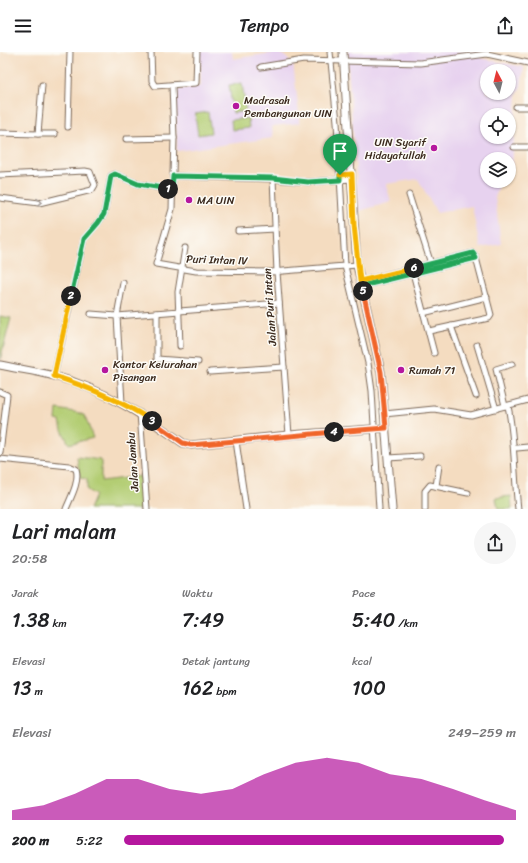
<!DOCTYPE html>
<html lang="id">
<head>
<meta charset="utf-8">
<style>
  :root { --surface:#fff; --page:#f6f6f6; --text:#202124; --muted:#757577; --accent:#b5179e }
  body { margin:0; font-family:Sriracha,sans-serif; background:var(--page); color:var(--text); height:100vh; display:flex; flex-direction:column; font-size:15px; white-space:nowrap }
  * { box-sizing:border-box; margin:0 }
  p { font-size:13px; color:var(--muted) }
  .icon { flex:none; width:22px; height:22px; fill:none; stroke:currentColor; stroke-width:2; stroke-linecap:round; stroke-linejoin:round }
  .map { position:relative; height:457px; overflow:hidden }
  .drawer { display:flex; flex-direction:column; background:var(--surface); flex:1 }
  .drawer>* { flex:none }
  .needle { width:26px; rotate:353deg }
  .fabs { position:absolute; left:480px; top:12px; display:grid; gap:8px }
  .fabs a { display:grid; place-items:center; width:36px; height:36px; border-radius:50%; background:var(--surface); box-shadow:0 1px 3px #0004; font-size:20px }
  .pin { position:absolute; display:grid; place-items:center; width:34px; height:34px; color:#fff; margin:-41px -17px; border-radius:50% 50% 50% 0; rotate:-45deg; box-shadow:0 0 4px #0007 }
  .pin .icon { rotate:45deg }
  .km { position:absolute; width:20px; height:20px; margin:-10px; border-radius:50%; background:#222; color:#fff; font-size:11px; line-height:20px; text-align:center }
  .round { display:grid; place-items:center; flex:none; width:42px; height:42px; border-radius:21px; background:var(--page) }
  .head { display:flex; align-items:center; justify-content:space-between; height:68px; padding:0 12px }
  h1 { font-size:22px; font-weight:600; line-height:30px }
  .metrics { display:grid; grid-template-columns:repeat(3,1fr); gap:6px; height:68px; padding:4px 12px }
  .metrics div { display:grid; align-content:center }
  .metrics b { font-size:20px; font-weight:600 }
  .metrics small { font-size:11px; font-weight:400 }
  .metrics p { font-size:11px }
  .chart { height:112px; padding:8px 12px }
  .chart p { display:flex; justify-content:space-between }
  .chart svg { width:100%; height:72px; margin-top:4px; fill:var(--accent); opacity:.7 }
  ul { padding:0 12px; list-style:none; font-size:13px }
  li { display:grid; grid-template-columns:64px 48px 1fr; align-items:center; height:30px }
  li i { height:10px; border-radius:5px; background:var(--accent) }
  header { display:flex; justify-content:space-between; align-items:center; height:52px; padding:0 12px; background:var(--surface); font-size:18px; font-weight:600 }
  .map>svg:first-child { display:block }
  .built { fill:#e7d2ef; fill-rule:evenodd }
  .green { fill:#b3cd73; stroke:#777c48 }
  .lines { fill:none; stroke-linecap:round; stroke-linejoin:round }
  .street-casing { stroke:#7c6857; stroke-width:7 }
  .secondary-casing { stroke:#7c6857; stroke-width:9 }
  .street { stroke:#fff; stroke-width:5 }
  .secondary { stroke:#fff; stroke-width:7 }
  .oneway { stroke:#a79f9a }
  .split-1-casing { stroke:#fff; stroke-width:8 }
  .split-2-casing { stroke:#fff; stroke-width:8 }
  .split-3-casing { stroke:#fff; stroke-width:8 }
  .split-4-casing { stroke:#fff; stroke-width:8 }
  .split-5-casing { stroke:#fff; stroke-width:8 }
  .split-6-casing { stroke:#fff; stroke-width:8 }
  .split-7-casing { stroke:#fff; stroke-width:8 }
  .split-1 { stroke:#22a559; stroke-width:5 }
  .split-2 { stroke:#22a559; stroke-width:5 }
  .split-3 { stroke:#f5b400; stroke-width:5 }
  .split-4 { stroke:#f0652b; stroke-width:5 }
  .split-5 { stroke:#f0652b; stroke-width:5 }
  .split-6 { stroke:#22a559; stroke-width:5 }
  .split-7 { stroke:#f5b400; stroke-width:5 }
  .poi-dot { fill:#b5179e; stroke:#fdfcf7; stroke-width:1.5 }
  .labels { text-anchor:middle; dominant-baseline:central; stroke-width:3; stroke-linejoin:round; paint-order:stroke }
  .poi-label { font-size:11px; fill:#3b2a1e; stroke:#fdfcf7; text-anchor:start }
  .street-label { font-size:11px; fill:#3b2a1e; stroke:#fdfcf7 }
</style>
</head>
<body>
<header><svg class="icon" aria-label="menu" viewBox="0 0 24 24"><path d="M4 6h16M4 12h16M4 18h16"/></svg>Tempo<svg class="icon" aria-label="share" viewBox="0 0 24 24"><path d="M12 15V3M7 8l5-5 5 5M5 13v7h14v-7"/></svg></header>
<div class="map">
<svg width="528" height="457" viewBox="0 0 528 457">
  <rect width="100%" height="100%" fill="#fdfcf7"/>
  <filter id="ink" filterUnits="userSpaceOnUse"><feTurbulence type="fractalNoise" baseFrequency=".025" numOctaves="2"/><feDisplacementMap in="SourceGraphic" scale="8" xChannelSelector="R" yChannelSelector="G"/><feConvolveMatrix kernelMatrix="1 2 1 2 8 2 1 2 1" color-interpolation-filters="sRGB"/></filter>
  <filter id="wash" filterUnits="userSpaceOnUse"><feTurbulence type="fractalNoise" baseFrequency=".012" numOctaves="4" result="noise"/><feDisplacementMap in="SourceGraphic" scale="16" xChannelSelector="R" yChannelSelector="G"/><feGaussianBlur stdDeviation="0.9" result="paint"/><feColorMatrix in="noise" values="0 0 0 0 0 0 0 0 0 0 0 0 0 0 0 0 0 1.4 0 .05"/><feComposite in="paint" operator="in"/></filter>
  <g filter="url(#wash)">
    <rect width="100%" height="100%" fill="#f4dcc0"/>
    <g class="built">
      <polygon points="200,0 232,0 233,7 279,0 293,11 300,71 272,74 273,86 177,99 175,38 201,34"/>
      <path d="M347,0h133v6l44,9 -3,20 -4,7 -5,73 -3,3v-11h-22v22h13l-5,17 6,46 -21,4 -8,-42 -35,7 -19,-34 -32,5 5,18 -32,9zM487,19h22v22h-22zM487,63h22v22h-22z"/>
    </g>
    <g class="green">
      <polygon points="242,31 246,59 233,61 229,33"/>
      <polygon points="208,60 211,81 198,83 195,62"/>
      <polygon points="248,66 249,76 232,78 231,68"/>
      <polygon points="0,264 11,266 0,308"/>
      <polygon points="57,357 80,361 85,364 93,386 69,392 62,378 60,369 56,368"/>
      <polygon points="77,405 101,408 101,429 141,424 144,457 89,457 95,443 87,438 87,427 80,426"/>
      <polygon points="511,444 512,457 498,457 496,446"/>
    </g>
  </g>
  <g filter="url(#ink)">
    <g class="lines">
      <defs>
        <g id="street">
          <polyline points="151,0 152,29 155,34 196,31 197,0"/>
          <polyline points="330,0 337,70 345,214 368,311 372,339 379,457"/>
          <polyline points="261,15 304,8 420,11 487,2 528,11"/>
          <polyline points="172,33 174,86 172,157 156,212 196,219 271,220 357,213"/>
          <polyline points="516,55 528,55"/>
          <polyline points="68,75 70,0"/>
          <polyline points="0,81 38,82 42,33"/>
          <polyline points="38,82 55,82"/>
          <polyline points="126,87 174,86"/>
          <polyline points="514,95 528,95"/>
          <polyline points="0,123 85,119 90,120 95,133 92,138 39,151 0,146"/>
          <polyline points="173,124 273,127 308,130 352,127"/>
          <polyline points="273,127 277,220 289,383"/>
          <polyline points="409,143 432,215"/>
          <polyline points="238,179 275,177"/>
          <polyline points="412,217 434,301"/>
          <polyline points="361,229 473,201 476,206 362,234"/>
          <polyline points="157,261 157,307 198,310"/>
          <polyline points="423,261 487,245"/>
          <polyline points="91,262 117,264 279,251"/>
          <polyline points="451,274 476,344"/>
          <polyline points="429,279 489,266 491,263 476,206"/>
          <polyline points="477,293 496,357"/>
          <polyline points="180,294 178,240 185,196"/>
          <polyline points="210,320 284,315"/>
          <polyline points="54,324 84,187 98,171 104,162 111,124 115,122 138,132 172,138"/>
          <polyline points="0,340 7,343 0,401"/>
          <polyline points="122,351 117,264 123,231"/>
          <polyline points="505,354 496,317 512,312"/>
          <path d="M508,354c7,34 6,69 10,103"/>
          <polyline points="140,361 147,457"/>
          <polyline points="384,362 434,357 471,363 528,348"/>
          <polyline points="236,389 246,457"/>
          <polyline points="517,396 528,395"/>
          <polyline points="388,406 420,404"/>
          <path d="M0,407l69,7 7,3c4,12 -5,28 -10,40"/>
          <polyline points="436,434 439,414"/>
          <polyline points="425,457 425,439 430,433 468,441"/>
        </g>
        <g id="secondary">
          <polyline points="343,0 357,213 381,320 392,457"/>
          <path d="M0,313c18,4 36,6 54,11 48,12 89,39 129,67l8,2 98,-10 96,-7"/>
        </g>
      </defs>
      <use href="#street" class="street-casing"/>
      <use href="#secondary" class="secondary-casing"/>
      <use href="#street" class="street"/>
      <use href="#secondary" class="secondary"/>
    </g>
    <defs><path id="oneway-chevron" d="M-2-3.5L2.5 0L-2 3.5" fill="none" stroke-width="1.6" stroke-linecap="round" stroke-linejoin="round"/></defs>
    <use class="oneway" href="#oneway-chevron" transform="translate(39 150) rotate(-1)"/>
  </g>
  <g class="lines" filter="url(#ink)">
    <defs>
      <polyline id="split-1" points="168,137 172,138 173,124 273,126 308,130 340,128 340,123"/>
      <polyline id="split-2" points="71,244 84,187 98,171 104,162 111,124 115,122 138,132 168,137"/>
      <path id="split-3" d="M71,244l-17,80c34,11 68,25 98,45"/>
      <polyline id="split-4" points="152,369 183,391 191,393 334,380"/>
      <polyline id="split-5" points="334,380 386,376 381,320 363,239"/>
      <polyline id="split-6" points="363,239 362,234 476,206 473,201 414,216"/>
      <polyline id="split-7" points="340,123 352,122 354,173 360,229 414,216"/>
    </defs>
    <use href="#split-1" class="split-1-casing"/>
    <use href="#split-2" class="split-2-casing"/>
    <use href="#split-3" class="split-3-casing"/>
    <use href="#split-4" class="split-4-casing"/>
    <use href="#split-5" class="split-5-casing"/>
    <use href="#split-6" class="split-6-casing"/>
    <use href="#split-7" class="split-7-casing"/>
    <use href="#split-1" class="split-1"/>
    <use href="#split-2" class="split-2"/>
    <use href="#split-3" class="split-3"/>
    <use href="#split-4" class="split-4"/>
    <use href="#split-5" class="split-5"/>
    <use href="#split-6" class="split-6"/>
    <use href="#split-7" class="split-7"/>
  </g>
  <g class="poi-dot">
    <circle cx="236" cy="54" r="4"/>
    <circle cx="434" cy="96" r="4"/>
    <circle cx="189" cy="148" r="4"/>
    <circle cx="105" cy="318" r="4"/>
    <circle cx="401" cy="318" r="4"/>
  </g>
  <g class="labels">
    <g class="poi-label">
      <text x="244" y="48">Madrasah<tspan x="244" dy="13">Pembangunan UIN</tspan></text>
      <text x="426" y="90" text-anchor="end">UIN Syarif<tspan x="426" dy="13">Hidayatullah</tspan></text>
      <text x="197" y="148">MA UIN</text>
      <text x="113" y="312">Kantor Kelurahan<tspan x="113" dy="13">Pisangan</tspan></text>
      <text x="409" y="318">Rumah 71</text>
    </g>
    <g class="street-label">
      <text transform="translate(217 208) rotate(2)">Puri Intan IV</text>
      <text transform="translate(270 255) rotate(-94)">Jalan Puri Intan</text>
      <text transform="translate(133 410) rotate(-94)">Jalan Jambu</text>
    </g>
  </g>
</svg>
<div class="fabs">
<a><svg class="needle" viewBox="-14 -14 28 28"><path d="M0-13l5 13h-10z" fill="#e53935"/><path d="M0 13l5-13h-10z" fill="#757577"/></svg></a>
<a><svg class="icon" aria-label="locate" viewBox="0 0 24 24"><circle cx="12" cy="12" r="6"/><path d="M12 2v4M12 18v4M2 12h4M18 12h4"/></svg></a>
<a><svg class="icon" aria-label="layers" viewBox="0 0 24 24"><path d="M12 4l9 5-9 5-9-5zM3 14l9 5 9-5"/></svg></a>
</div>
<div class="pin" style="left:340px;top:123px;background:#1e9e55"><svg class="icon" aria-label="arrive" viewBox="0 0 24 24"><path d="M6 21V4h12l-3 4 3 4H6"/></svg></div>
<b class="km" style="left:168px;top:137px">1</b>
<b class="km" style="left:71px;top:244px">2</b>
<b class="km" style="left:152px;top:369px">3</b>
<b class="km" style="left:334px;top:380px">4</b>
<b class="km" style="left:363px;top:239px">5</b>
<b class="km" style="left:414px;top:216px">6</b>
</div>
<section class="drawer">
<div class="head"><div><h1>Lari malam</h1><p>20:58</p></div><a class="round"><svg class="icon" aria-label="share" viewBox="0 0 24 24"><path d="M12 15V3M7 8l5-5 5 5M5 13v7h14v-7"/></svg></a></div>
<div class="metrics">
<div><p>Jarak</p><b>1.38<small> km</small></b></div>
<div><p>Waktu</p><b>7:49</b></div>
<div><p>Pace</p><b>5:40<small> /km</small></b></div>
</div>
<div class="metrics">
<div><p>Elevasi</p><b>13<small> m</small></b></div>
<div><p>Detak jantung</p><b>162<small> bpm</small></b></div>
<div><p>kcal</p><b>100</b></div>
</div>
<div class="chart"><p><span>Elevasi</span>249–259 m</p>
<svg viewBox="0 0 160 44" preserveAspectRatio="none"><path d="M0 44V38L10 35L20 28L30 19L40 19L50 25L60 28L70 25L80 16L90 9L100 6L110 9L120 16L130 19L140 25L150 32L160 38V44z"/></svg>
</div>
<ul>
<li><b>200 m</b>5:22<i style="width:97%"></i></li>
</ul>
</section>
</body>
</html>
